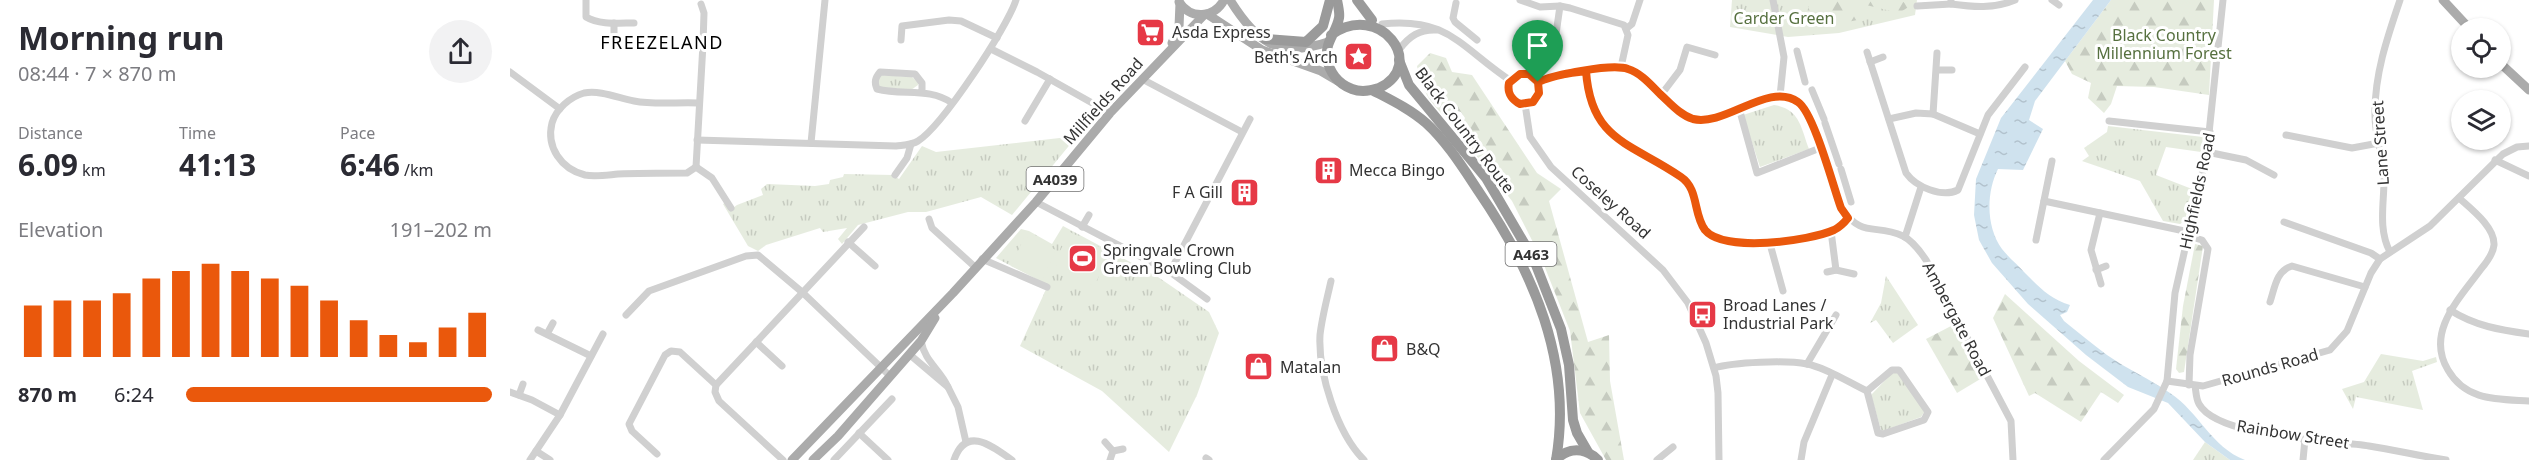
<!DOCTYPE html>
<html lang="en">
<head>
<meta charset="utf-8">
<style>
  :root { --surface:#fff; --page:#f2f2f3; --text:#2b2b33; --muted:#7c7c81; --accent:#ea580c }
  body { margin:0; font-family:"Noto Sans",sans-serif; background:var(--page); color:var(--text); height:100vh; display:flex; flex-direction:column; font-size:22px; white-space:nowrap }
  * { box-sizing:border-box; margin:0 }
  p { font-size:20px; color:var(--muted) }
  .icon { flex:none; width:33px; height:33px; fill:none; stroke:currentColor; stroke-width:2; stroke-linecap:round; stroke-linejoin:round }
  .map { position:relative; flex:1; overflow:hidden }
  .side { display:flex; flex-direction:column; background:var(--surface); width:510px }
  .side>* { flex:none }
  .fabs { position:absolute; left:1941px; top:18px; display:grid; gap:12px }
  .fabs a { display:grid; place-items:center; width:60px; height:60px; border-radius:50%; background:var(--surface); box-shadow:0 2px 4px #0004; font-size:30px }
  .pin { position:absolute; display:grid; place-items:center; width:51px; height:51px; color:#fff; margin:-62px -26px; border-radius:50% 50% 50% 0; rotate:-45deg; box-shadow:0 0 6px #0007 }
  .pin .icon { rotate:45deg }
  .round { display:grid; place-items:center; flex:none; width:63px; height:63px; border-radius:32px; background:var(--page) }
  .headline { display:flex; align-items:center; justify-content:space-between; height:102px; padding:0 18px }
  h1 { font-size:33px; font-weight:700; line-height:45px }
  .figures { display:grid; grid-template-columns:repeat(3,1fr); gap:9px; height:102px; padding:6px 18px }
  .figures div { display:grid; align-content:center }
  .figures b { font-size:30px; font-weight:700 }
  .figures small { font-size:16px; font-weight:400 }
  .figures p { font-size:16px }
  .chart { height:168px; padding:12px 18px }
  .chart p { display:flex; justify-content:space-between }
  .chart svg { width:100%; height:108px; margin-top:6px; stroke:var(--accent); stroke-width:6 }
  ul { padding:0 18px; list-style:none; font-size:20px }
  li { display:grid; grid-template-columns:96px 72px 1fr; align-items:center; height:45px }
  li i { height:15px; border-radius:8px; background:var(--accent) }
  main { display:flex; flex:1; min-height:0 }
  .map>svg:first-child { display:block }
  .grass { fill:url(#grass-tufts) }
  .forest { fill:url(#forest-firs) }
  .pitch { fill:#e6ecdf }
  .water { fill:url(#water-ripples) }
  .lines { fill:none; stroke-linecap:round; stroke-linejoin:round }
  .minor { stroke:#d0d0d0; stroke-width:7 }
  .major { stroke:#ababab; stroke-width:9 }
  .highway { stroke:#9a9a9a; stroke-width:10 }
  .route-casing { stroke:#fff; stroke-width:12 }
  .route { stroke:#ea580c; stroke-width:8 }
  .labels { text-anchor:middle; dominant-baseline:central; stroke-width:6; stroke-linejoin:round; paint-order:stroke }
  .shield { fill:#fff; stroke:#707070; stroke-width:1.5 }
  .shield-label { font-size:15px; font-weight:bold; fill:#333 }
  .park-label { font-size:16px; fill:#56703f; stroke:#fff }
  .poi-label { font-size:16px; fill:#333; stroke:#fff; text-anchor:start }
  .street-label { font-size:16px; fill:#333; stroke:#fff }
  .neighbourhood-label { font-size:18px; letter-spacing:1.5px; fill:#000; stroke:#fff }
</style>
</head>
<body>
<main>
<section class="side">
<div class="headline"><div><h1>Morning run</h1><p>08:44 · 7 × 870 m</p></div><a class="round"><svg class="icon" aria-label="share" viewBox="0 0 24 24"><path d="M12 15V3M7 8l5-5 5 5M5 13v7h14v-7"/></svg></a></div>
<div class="figures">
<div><p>Distance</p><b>6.09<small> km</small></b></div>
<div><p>Time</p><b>41:13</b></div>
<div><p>Pace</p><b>6:46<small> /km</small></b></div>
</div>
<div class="chart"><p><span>Elevation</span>191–202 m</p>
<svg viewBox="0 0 160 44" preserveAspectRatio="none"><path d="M5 44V23M15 44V21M25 44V21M35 44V18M45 44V12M55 44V9M65 44V6M75 44V9M85 44V12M95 44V15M105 44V21M115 44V29M125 44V35M135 44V38M145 44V32M155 44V26"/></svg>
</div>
<ul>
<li><b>870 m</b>6:24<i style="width:100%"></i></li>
</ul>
</section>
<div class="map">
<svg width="2019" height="460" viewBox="0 0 2019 460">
  <defs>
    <pattern id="grass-tufts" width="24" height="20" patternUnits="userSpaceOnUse" patternTransform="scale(1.5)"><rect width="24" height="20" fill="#e6ecdf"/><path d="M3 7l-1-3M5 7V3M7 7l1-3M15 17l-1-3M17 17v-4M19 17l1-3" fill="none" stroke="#c6cbc0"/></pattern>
    <pattern id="forest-firs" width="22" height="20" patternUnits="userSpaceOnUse" patternTransform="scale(1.5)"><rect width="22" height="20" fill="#e6ecdf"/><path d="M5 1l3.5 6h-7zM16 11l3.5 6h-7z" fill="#c6cbc0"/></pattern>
    <pattern id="water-ripples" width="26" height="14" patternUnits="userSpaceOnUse" patternTransform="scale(1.5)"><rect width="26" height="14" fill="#cfe2ee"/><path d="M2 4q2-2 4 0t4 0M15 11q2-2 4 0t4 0" fill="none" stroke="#b2c2cd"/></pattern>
  </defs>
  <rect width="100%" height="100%" fill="#fff"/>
  <g class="grass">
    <polygon points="1222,0 1407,0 1405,15 1329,33 1278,37 1220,27"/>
    <polygon points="371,75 402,77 408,82 408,85 401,90 369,87 367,80"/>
    <path d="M1264,105c26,4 27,23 35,44l-49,18 -17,-52z"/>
    <polygon points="1598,126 1693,137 1691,152 1656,147 1646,175 1682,189 1675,221 1670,224 1653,221 1630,181 1572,161 1579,156 1574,148 1597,132"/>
    <polygon points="567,136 502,215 471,197 416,212 398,212 348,225 332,244 328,239 337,228 313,232 310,228 256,245 248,251 238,246 213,204 215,203 220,210 227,205 253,195 251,189 257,184 305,186 319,184 320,180 333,177 334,174 383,175 389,179 412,146 426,152"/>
    <polygon points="553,226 648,277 699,312 709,333 687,395 659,452 592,391 510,346 538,285 486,258 511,229 519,231 542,244"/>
    <polygon points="1376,276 1408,325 1383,343 1366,320 1360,323 1371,303"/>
    <polygon points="1871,354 1913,361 1926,357 1927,362 1902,371 1913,410 1846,397 1843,409 1832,389 1854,382"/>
    <polygon points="1383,372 1388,372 1415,411 1411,417 1373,431 1371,430 1361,395"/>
    <polygon points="1695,442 1720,460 1683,460"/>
  </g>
  <g class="forest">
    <polygon points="1300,0 1390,0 1400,6 1389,13 1352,4 1352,19 1328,24 1315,16 1295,22"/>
    <polygon points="1601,0 1704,0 1699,95 1644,87 1607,86 1601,104 1594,113 1578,98 1581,83 1562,74 1555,61"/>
    <path d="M920,53l16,5 6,14 20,3 65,98 24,16 -12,12 39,141 21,-7 1,46 14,79h-18l-26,-47 -10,-82 -28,-71 -30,-59 -56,-72 6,-3 3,-8 -4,-6 -7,-2 -7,9c-17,-17 -26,-29 -30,-53z"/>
    <polygon points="1685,244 1693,246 1674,372 1669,373 1666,369 1673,306"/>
    <polygon points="1495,294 1569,361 1614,395 1608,403 1591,392 1571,422 1525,393 1519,396 1483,318"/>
    <polygon points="1443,325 1472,378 1447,393 1416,339"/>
  </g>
  <g class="pitch">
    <polygon points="560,232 601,253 584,286 543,264"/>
    <polygon points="515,236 546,250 532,280 501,266"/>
  </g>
  <path class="water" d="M1583,0h18l-76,101 -6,19 14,9 -20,41 -25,-1c-12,24 -12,58 4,80 7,9 16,16 23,24 14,14 25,26 45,32l-3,7 -7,3 4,6c14,11 28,23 43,34 20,14 43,24 63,38 29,19 41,54 75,67h-15l-25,-18 -37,-39 -40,-16 -42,-32 -58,-51 -36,-41 -13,-23 -5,-25 2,-36 25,-61z"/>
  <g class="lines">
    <g class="minor">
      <path d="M76,0v17c13,8 33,6 48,6"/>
      <polyline points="1010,0 1030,7 1050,6 1060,8 1114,25 1118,35 1111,67"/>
      <polyline points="1263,0 1274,57 1270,96"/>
      <path d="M1441,0v4c22,3 43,5 64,-4"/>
      <polyline points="1542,0 1549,5"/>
      <polyline points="946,3 943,18 945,22 967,40"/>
      <polyline points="1407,6 1441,4"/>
      <path d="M872,24c67,-7 78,23 129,57"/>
      <polyline points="1117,28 1122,24 1130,0"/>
      <polyline points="104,36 104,23"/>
      <polyline points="391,40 392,26 439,20 451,21 487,38"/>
      <polyline points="1044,48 1050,6"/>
      <polyline points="481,49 527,72 600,113"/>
      <path d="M889,50c10,-14 21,-21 38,-20"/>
      <polyline points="1287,51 1295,82"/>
      <path d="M1357,52l39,121c10,14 36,25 52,17l30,-75 37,-48"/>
      <polyline points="1360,62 1373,57"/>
      <polyline points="1427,70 1442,70"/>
      <path d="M1076,71c5,71 47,72 95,106 18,12 12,37 24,53 19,23 104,11 129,0 5,-3 10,-7 14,-12"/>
      <polyline points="0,72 50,109"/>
      <circle cx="1014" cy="89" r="16"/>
      <polyline points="632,79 732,132"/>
      <path d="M1028,82c23,-10 75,-20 98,-10l45,42 12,5 25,-3 62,-20 18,6 12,14 31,92c22,31 34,15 62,28 10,5 17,15 23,24l85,161 2,39"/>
      <polyline points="1302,90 1314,119"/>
      <path d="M412,92v-9l-7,-9 -35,-2c-5,6 -6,10 -3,17 26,7 52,-2 75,14"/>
      <polyline points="1151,95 1170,70 1177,47 1205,55"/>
      <polyline points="1015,104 1020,137 1041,167 1153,270 1178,303 1196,343 1206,376 1208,393 1209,460"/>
      <polyline points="1229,108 1247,173 1310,148"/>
      <polyline points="1423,114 1470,134"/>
      <polyline points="1379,119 1406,113 1423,114 1427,53"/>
      <polyline points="515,121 540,79"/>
      <polyline points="1599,121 1700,132"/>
      <polyline points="1315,123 1329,164"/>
      <polyline points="1776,135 1842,148 1869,143"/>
      <path d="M187,140l199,6c7,-1 16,-1 22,-5 24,-15 89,-113 98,-141"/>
      <polyline points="301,143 315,0"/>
      <polyline points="1697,152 1736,160 1764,175"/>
      <polyline points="1985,160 2019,176"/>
      <path d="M186,167l-9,6c-23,0 -46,0 -69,1 -11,1 -23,3 -33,1 -24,-6 -39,-28 -33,-52 4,-14 18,-26 32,-30 17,-3 34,5 50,8 20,4 44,1 64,2"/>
      <polyline points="186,167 193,44 194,13 191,4"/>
      <polyline points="186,167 202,178 221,208"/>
      <polyline points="1331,169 1341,202"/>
      <polyline points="385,175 397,158 401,144"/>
      <path d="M1949,198c12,11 36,29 35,47 -1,9 -7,17 -13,24 -21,29 -56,63 -33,101 18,31 49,29 81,31"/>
      <polyline points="1534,201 1679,232"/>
      <polyline points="526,202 660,272 740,119"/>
      <polyline points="1590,213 1581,250 1591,284"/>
      <polyline points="419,219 422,228 465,267"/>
      <polyline points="1774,222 1861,253 1870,259"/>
      <polyline points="572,227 579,215"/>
      <polyline points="1321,231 1326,270"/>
      <polyline points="1678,236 1692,240 1698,249 1680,355 1679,385"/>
      <polyline points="1395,237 1411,187"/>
      <polyline points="1526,240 1542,161"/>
      <polyline points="338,242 365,266"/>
      <polyline points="1260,244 1273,291"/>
      <path d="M1880,252c-12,-23 -6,-48 -6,-72 0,-21 -9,-43 -9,-64 -1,-40 12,-78 25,-116"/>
      <polyline points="472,259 537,287"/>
      <polyline points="1586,270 1596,266"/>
      <polyline points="660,272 697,299"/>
      <polyline points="1317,272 1326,270 1344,274"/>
      <path d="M821,281c-4,18 -9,36 -11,54 -2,38 17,98 44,125"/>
      <path d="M1760,302c5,-15 6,-31 22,-36l73,21"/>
      <path d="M1940,310c25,16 50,20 79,24"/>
      <polyline points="116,315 139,291 236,256 248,255 292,292 380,376"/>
      <polyline points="28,330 81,356"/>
      <polyline points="37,334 43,323"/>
      <polyline points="246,342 272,366"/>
      <path d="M399,354l39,33c-9,-19 -23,-25 -27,-46"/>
      <polyline points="1297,364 1326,315"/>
      <path d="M1204,368c20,-6 72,-8 93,-4 20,4 41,18 60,27l11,42 5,1 41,-14 4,-8 -29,-42h-7l-25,21"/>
      <polyline points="1657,381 1693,386 1820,350 1837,331 1861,273 1870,259 1920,226 1993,154 2007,147 2019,146"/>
      <path d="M1685,386c1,5 1,13 4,18 19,34 133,36 170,42 26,4 51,10 77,14"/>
      <polyline points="438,387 448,407 456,442"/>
      <polyline points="0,392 22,400 50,415"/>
      <polyline points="9,395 13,384"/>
      <polyline points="349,433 378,460"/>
      <polyline points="595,442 603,451 600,460"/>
      <polyline points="26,451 40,460"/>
      <polyline points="603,451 613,449"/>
      <polyline points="147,454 122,431 119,424 155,355 161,351 170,352 206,385"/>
      <polyline points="696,458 699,460"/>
      <polyline points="20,460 50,415 93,334"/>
      <polyline points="273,460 209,401 205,392 206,385 354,227"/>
      <polyline points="324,460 382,399"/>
      <path d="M444,460c12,-35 38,-14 58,0"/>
      <polyline points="1147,460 1163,447"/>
      <polyline points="1291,460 1294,442 1322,375"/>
      <polyline points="1594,460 1644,409 1657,381 1665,293 1697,152 1713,0"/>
      <polyline points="1793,460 1795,439"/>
    </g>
    <g class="major">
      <path d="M720,0c26,42 48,59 98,42"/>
      <polyline points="1933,0 1959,28"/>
      <path d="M669,2c12,18 35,16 45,-2"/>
      <polyline points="697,14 752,50 811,71 828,81"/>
      <polyline points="662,43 669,27 670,3"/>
      <polyline points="1990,63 2019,90"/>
      <polyline points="282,460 443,293 526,202 600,113 694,15"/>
      <polyline points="303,460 328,436 411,341 425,318"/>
    </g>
    <g class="highway">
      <polyline points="847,0 862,20"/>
      <path d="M821,35c49,-35 97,30 48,53 -9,3 -19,4 -27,1 -14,-5 -23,-17 -25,-31 -2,-16 9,-25 12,-40 1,-5 -1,-13 -2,-18"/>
      <polyline points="755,39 796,42 813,26 820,0"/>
      <polyline points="889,60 899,85 976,178 1024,260 1051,329 1059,365 1063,420 1067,433 1078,452"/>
      <path d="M862,90c19,10 38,19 54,33 21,19 37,45 53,69 54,79 94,170 77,268"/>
      <path d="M1046,460c12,-13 29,-13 42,0"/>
    </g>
  </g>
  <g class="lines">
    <defs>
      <path id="route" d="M1028,82l1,11 -6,9 -13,2c-9,-5 -13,-11 -11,-21l11,-9h9l9,8c16,-7 74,-19 90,-13 13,4 23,16 32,25 10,9 20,21 33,25 32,8 76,-38 105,-17 16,11 35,84 43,106l7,10c-4,5 -8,9 -14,12 -25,11 -110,23 -129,0 -12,-16 -6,-41 -24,-53 -49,-34 -90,-35 -95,-106 -17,2 -32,4 -48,11"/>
    </defs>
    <use href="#route" class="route-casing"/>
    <use href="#route" class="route"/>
  </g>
  <defs>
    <symbol id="supermarket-square" viewBox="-11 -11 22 22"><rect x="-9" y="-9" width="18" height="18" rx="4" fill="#e63946" stroke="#fff"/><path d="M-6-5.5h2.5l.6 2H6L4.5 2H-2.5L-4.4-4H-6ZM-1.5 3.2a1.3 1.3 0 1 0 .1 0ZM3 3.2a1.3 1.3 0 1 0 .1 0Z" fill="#fff"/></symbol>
    <symbol id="sight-square" viewBox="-11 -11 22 22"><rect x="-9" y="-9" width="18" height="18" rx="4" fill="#e63946" stroke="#fff"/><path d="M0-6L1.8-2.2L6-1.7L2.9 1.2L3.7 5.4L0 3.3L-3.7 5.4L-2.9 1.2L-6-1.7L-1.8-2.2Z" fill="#fff"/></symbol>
    <symbol id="building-square" viewBox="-11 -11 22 22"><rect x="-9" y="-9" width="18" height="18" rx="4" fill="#e63946" stroke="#fff"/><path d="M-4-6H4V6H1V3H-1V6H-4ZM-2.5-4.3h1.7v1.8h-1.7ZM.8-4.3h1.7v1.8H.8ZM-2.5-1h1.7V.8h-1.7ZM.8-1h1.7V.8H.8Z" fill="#fff"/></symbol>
    <symbol id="stadium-square" viewBox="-11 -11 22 22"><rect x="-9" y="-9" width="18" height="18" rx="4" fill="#e63946" stroke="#fff"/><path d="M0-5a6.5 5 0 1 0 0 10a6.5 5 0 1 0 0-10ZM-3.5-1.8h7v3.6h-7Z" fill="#fff"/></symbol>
    <symbol id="bus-square" viewBox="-11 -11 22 22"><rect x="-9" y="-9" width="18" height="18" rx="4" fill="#e63946" stroke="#fff"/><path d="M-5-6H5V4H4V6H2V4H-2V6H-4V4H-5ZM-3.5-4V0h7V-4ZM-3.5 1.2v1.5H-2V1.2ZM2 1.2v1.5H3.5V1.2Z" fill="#fff"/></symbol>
    <symbol id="shop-square" viewBox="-11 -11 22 22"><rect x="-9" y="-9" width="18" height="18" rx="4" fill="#e63946" stroke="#fff"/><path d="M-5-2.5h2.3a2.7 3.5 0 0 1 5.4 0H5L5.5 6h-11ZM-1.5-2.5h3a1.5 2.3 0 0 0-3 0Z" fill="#fff"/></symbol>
  </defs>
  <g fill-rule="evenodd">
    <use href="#supermarket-square" x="624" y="16" width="33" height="33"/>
    <use href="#sight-square" x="832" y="40" width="33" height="33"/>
    <use href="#building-square" x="802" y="154" width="33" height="33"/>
    <use href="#building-square" x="718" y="176" width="33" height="33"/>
    <use href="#stadium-square" x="556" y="242" width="33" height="33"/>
    <use href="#bus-square" x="1176" y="298" width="33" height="33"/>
    <use href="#shop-square" x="858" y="332" width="33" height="33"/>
    <use href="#shop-square" x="732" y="350" width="33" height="33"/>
  </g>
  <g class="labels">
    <g class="shield">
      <rect x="516.5" y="167" width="57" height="24" rx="4.5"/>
      <rect x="995.5" y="242" width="51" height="24" rx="4.5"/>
    </g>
    <g class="shield-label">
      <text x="545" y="179">A4039</text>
      <text x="1021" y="254">A463</text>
    </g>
    <g class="park-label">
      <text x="1274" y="18">Carder Green</text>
      <text x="1654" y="35">Black Country<tspan x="1654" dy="18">Millennium Forest</tspan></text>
    </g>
    <g class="poi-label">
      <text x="662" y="32">Asda Express</text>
      <text x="828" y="57" text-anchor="end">Beth's Arch</text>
      <text x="839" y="170">Mecca Bingo</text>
      <text x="713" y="192" text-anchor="end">F A Gill</text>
      <text x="593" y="250">Springvale Crown<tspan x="593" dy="18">Green Bowling Club</tspan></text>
      <text x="1213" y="305">Broad Lanes /<tspan x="1213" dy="18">Industrial Park</tspan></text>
      <text x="896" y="349">B&amp;Q</text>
      <text x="770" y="367">Matalan</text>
    </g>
    <g class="street-label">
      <text transform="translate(593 101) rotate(-48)">Millfields Road</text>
      <text transform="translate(955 130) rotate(53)">Black Country Route</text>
      <text transform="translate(1870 143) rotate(-94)">Lane Street</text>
      <text transform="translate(1687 191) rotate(-78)">Highfields Road</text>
      <text transform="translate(1101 202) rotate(42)">Coseley Road</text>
      <text transform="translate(1447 319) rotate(62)">Ambergate Road</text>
      <text transform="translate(1760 367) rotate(-16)">Rounds Road</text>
      <text transform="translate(1783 434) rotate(9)">Rainbow Street</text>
    </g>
    <g class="neighbourhood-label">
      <text x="152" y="42">FREEZELAND</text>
    </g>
  </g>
</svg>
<div class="fabs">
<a><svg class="icon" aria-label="locate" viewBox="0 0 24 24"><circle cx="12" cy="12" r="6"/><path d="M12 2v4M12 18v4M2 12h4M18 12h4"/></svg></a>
<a><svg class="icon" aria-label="layers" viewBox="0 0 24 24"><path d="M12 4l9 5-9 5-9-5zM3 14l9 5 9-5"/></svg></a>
</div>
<div class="pin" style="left:1028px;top:82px;background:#1e9e55"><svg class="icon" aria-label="arrive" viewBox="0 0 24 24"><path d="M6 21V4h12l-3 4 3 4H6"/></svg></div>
</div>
</main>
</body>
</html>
